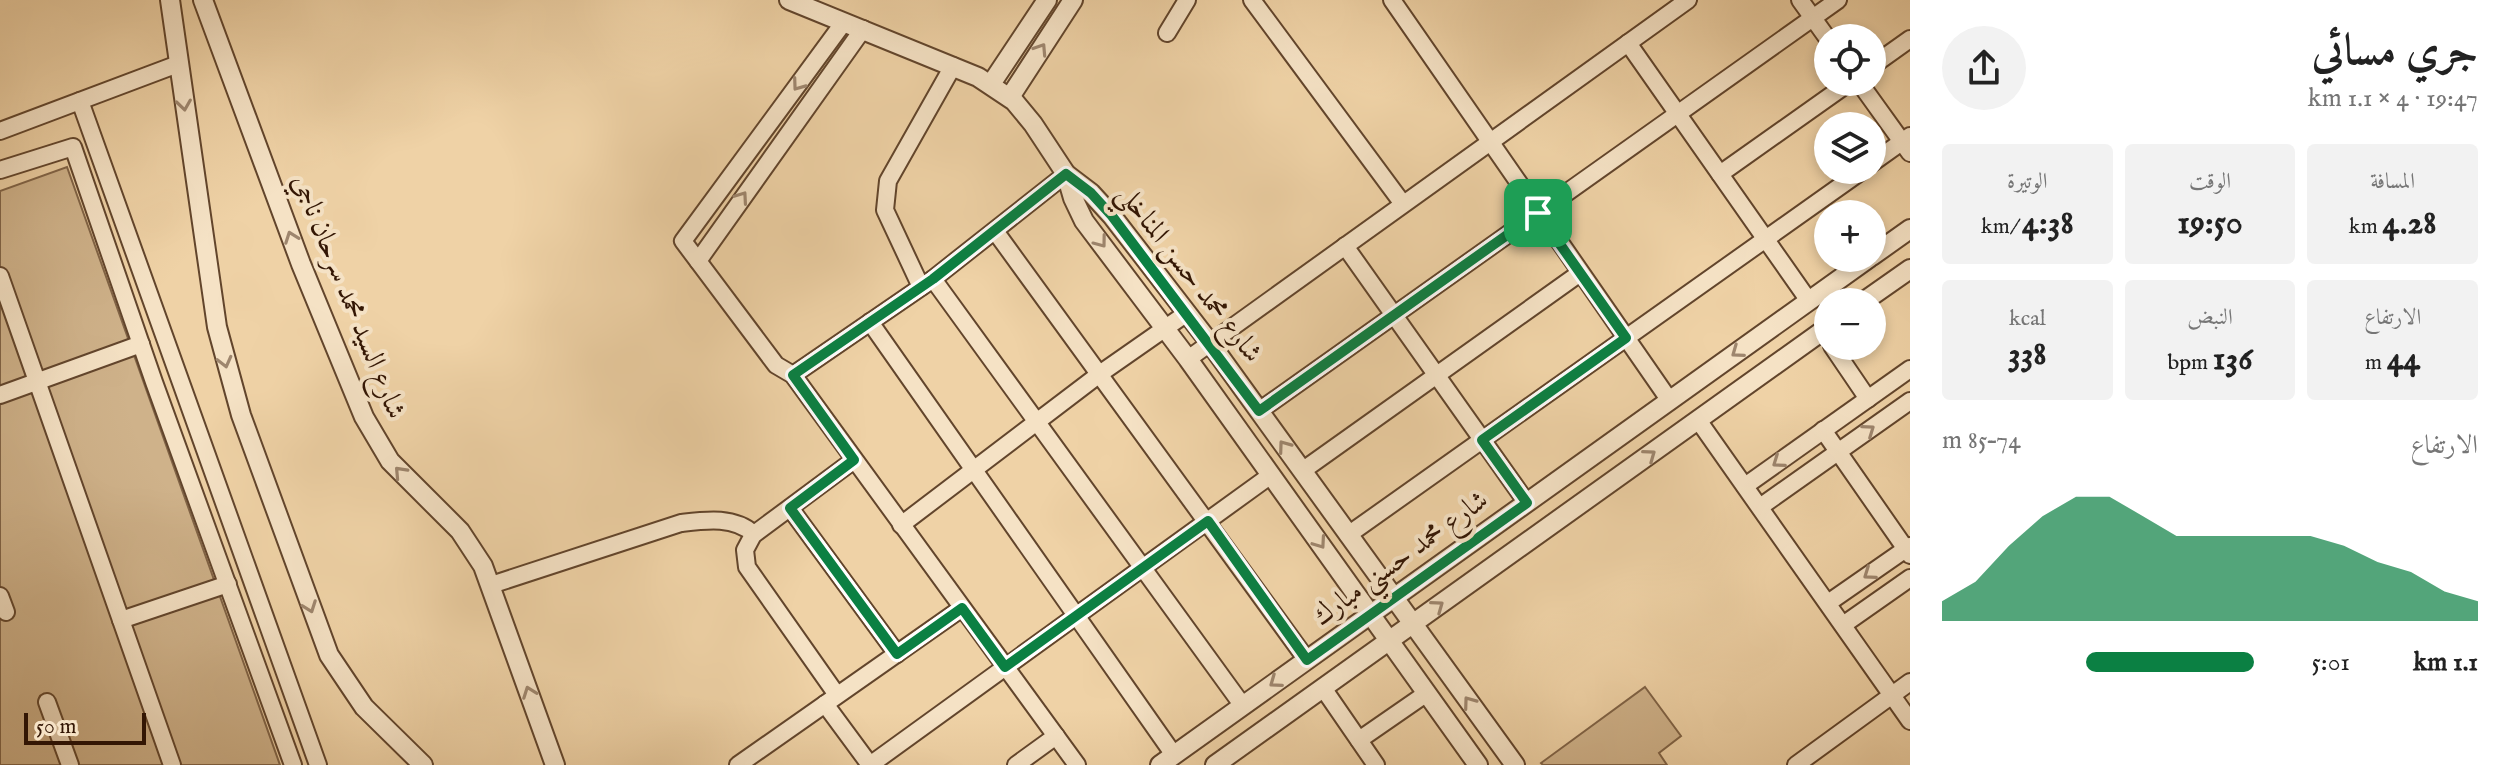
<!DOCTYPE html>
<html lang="ar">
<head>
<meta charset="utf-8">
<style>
  :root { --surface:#fff; --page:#f2f2f2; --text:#222; --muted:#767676; --accent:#0b8043 }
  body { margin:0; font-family:"IM FELL English",Amiri,serif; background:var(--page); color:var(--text); direction:rtl; height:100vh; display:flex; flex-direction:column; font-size:30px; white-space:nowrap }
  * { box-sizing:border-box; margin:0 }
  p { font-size:26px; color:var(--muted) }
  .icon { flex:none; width:44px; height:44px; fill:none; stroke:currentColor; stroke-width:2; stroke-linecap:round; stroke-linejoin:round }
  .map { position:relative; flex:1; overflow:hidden; direction:ltr }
  .details { display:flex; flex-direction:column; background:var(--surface); width:600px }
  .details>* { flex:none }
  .controls { position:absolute; left:1814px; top:24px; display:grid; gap:16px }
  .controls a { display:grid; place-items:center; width:72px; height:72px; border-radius:50%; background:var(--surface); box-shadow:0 4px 12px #0003; font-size:40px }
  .scale { position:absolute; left:24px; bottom:20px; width:122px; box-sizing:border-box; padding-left:8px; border:4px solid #331604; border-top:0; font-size:22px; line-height:28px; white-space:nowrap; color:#331604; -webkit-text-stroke:6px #f5e2c5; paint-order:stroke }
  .pin { position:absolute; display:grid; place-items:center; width:68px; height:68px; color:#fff; margin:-34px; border-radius:16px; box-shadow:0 4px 12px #0006 }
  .round { display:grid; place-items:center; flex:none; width:84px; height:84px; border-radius:42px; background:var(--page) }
  .overview { display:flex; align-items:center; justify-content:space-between; height:136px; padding:0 32px }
  h1 { font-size:44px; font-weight:700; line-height:60px }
  .figures { display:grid; grid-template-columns:repeat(3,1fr); gap:12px; height:136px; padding:8px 32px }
  .figures div { display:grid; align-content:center; border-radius:8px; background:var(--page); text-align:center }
  .figures b { font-size:34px; font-weight:700 }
  .figures small { font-size:22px; font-weight:400 }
  .figures p { font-size:22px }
  .chart { height:224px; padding:16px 32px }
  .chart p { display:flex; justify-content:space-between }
  .chart svg { width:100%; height:144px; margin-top:8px; fill:var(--accent); opacity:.7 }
  ul { padding:0 32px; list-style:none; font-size:26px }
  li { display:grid; grid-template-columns:128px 96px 1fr; align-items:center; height:60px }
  li i { height:20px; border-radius:10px; background:var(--accent) }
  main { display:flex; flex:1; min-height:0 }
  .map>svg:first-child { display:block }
  .green { fill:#cfb28a; stroke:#816447; stroke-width:2 }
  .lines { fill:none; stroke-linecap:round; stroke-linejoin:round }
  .minor-casing { stroke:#62452c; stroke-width:20 }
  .tertiary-casing { stroke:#62452c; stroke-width:22 }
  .minor { stroke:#f5e2c5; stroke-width:16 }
  .tertiary { stroke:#f5e2c5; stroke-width:18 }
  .oneway { stroke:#9e866e }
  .route-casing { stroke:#fff; stroke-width:16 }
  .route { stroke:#0b8043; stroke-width:10 }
  .labels { text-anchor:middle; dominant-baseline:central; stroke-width:8; stroke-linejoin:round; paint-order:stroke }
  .street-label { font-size:28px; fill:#331604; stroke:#f5e2c5 }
</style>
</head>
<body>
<main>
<section class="details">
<div class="overview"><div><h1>جري مسائي</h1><p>19:47 · 4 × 1.1 km</p></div><a class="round"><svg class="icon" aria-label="share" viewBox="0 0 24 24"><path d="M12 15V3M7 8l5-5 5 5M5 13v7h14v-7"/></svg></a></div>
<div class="figures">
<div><p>المسافة</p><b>4.28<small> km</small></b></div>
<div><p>الوقت</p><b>19:50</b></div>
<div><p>الوتيرة</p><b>4:38<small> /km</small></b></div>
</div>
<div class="figures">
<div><p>الارتفاع</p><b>44<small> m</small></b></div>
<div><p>النبض</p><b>136<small> bpm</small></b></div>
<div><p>kcal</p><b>338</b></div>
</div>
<div class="chart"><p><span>الارتفاع</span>74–85 m</p>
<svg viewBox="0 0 160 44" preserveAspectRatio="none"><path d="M0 44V38L10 32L20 21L30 12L40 6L50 6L60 12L70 18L80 18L90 18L100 18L110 18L120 21L130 26L140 29L150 35L160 38V44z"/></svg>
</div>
<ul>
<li><b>1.1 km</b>5:01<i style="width:54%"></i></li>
</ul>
</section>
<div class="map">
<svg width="1910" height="765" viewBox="0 0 1910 765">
  <rect width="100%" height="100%" fill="#efd2a6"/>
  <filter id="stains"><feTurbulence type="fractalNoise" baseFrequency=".0025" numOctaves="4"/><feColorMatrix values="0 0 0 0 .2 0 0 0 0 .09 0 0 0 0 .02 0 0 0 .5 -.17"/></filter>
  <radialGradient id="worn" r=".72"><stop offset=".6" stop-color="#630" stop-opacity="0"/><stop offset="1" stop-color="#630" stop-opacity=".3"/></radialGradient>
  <g class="green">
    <polygon points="67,167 280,765 0,765 0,191"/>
    <polygon points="1645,687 1681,736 1659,753 1667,765 1543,765 1541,763"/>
  </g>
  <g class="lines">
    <defs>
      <g id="minor">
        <polyline points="1252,0 1403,204"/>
        <polyline points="1392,0 1670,401"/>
        <polyline points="1800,0 1828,39"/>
        <polyline points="844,22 683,241 776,365 793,375 1077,765"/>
        <polyline points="1167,33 1187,0"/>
        <polyline points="1628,43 1809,301"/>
        <polyline points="1872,66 1910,39"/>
        <polyline points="1859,82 1910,153"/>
        <polyline points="80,101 318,765"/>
        <polyline points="0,131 178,64"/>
        <polyline points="1872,163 1910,136"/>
        <polyline points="0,170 73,147 154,382 293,765"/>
        <polyline points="1720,174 1850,82"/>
        <polyline points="995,231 1307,660"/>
        <polyline points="1345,246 1527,503"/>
        <polyline points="698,261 863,29"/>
        <polyline points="0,276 172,765"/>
        <polyline points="933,279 1243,706"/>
        <polyline points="921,287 885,210 888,181 953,66"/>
        <polyline points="870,322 1174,755"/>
        <polyline points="1832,346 1868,399"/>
        <polyline points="1188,359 1688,0"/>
        <polyline points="793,375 933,279 1066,174"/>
        <polyline points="0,395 141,344"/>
        <polyline points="1259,411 1838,0"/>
        <polyline points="1698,420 1910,721"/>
        <polyline points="1823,430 1910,555"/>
        <polyline points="1302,471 1580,273"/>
        <polyline points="1745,486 1910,369"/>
        <polyline points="1760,507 1910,401"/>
        <polyline points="790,508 897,654"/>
        <polyline points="901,525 1101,373 1187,313"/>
        <polyline points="1348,535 1863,170"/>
        <path d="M491,585l190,-62c25,-3 53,-7 73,11"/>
        <polyline points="0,596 6,612"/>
        <polyline points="1828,603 1910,546"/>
        <polyline points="121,620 228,584"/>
        <polyline points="1843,625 1910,578"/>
        <polyline points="1323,688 1376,765"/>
        <polyline points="837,695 747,567 745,550 753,535 854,460"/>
        <polyline points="47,702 70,765"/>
        <polyline points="825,704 870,765"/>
        <polyline points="1359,740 1427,693"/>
        <polyline points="738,765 962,608"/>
        <polyline points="870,765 1271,475"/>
        <polyline points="1016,765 1056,736"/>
        <polyline points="1796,765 1910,682"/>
      </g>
      <g id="tertiary">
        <polyline points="170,0 217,327 241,415 329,655 364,707 423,765"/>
        <polyline points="203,0 301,264 364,417 390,461 460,531 483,566 555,765"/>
        <polyline points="789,0 978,77 1014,101 1033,124 1066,174 1091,193 1112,216 1210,343 1515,765"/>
        <polyline points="991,84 1047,0"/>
        <polyline points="1010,97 1073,0"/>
        <polyline points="1066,174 1073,198 1084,221 1188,359 1478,765"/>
        <polyline points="1872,256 1910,229"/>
        <polyline points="1863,302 1910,269"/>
        <polyline points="1160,765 1869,258"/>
        <polyline points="1215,765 1828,327"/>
      </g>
    </defs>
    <use href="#minor" class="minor-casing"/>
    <use href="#tertiary" class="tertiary-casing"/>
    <use href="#minor" class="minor"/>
    <use href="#tertiary" class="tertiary"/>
  </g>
  <defs><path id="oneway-chevron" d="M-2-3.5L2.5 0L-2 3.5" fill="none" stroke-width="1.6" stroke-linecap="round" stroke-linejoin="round" transform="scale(2)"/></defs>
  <g class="oneway">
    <use href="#oneway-chevron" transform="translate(1041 49) rotate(-57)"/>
    <use href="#oneway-chevron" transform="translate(798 85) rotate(126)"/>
    <use href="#oneway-chevron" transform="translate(184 105) rotate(82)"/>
    <use href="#oneway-chevron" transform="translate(742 197) rotate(-55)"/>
    <use href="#oneway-chevron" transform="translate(291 237) rotate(-110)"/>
    <use href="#oneway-chevron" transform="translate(1101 242) rotate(53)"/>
    <use href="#oneway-chevron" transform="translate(1737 352) rotate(144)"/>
    <use href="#oneway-chevron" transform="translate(225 362) rotate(76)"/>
    <use href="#oneway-chevron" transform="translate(1869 430) rotate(-35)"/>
    <use href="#oneway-chevron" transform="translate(1284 446) rotate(-126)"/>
    <use href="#oneway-chevron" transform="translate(1650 455) rotate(-36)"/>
    <use href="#oneway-chevron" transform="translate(1778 462) rotate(145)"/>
    <use href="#oneway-chevron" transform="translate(400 472) rotate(-133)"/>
    <use href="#oneway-chevron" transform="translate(1320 543) rotate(55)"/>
    <use href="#oneway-chevron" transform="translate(1869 574) rotate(145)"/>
    <use href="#oneway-chevron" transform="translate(1438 606) rotate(-36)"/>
    <use href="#oneway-chevron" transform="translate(310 607) rotate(70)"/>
    <use href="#oneway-chevron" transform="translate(1275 682) rotate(144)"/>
    <use href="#oneway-chevron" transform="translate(529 692) rotate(-110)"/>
    <use href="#oneway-chevron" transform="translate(1469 702) rotate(-126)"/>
  </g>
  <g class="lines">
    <defs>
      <polygon id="route" points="1066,174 1091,193 1112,216 1259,411 1538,213 1626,338 1482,440 1527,503 1307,660 1208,521 1005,667 962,608 897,654 790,508 854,460 793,375 933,279"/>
    </defs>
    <use href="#route" class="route-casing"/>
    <use href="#route" class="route"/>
  </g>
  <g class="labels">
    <g class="street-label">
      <text transform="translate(1189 274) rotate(52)">شارع محمد حسن المناخلي</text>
      <text transform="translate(348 297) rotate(68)">شارع السيد محمد سرحان ناجي</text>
      <text transform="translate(1401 559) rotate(-36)">شارع محمد حسني مبارك</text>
    </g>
  </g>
  <rect width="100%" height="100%" filter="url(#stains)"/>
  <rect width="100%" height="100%" fill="url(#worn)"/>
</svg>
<div class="controls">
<a><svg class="icon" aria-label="locate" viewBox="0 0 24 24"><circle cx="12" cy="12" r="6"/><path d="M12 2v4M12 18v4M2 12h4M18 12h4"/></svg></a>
<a><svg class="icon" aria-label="layers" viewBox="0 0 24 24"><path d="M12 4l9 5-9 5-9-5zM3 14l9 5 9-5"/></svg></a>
<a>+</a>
<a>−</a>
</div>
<div class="scale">50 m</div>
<div class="pin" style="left:1538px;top:213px;background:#1e9e55"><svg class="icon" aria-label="arrive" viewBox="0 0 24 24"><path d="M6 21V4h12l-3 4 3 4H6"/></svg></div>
</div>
</main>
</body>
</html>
